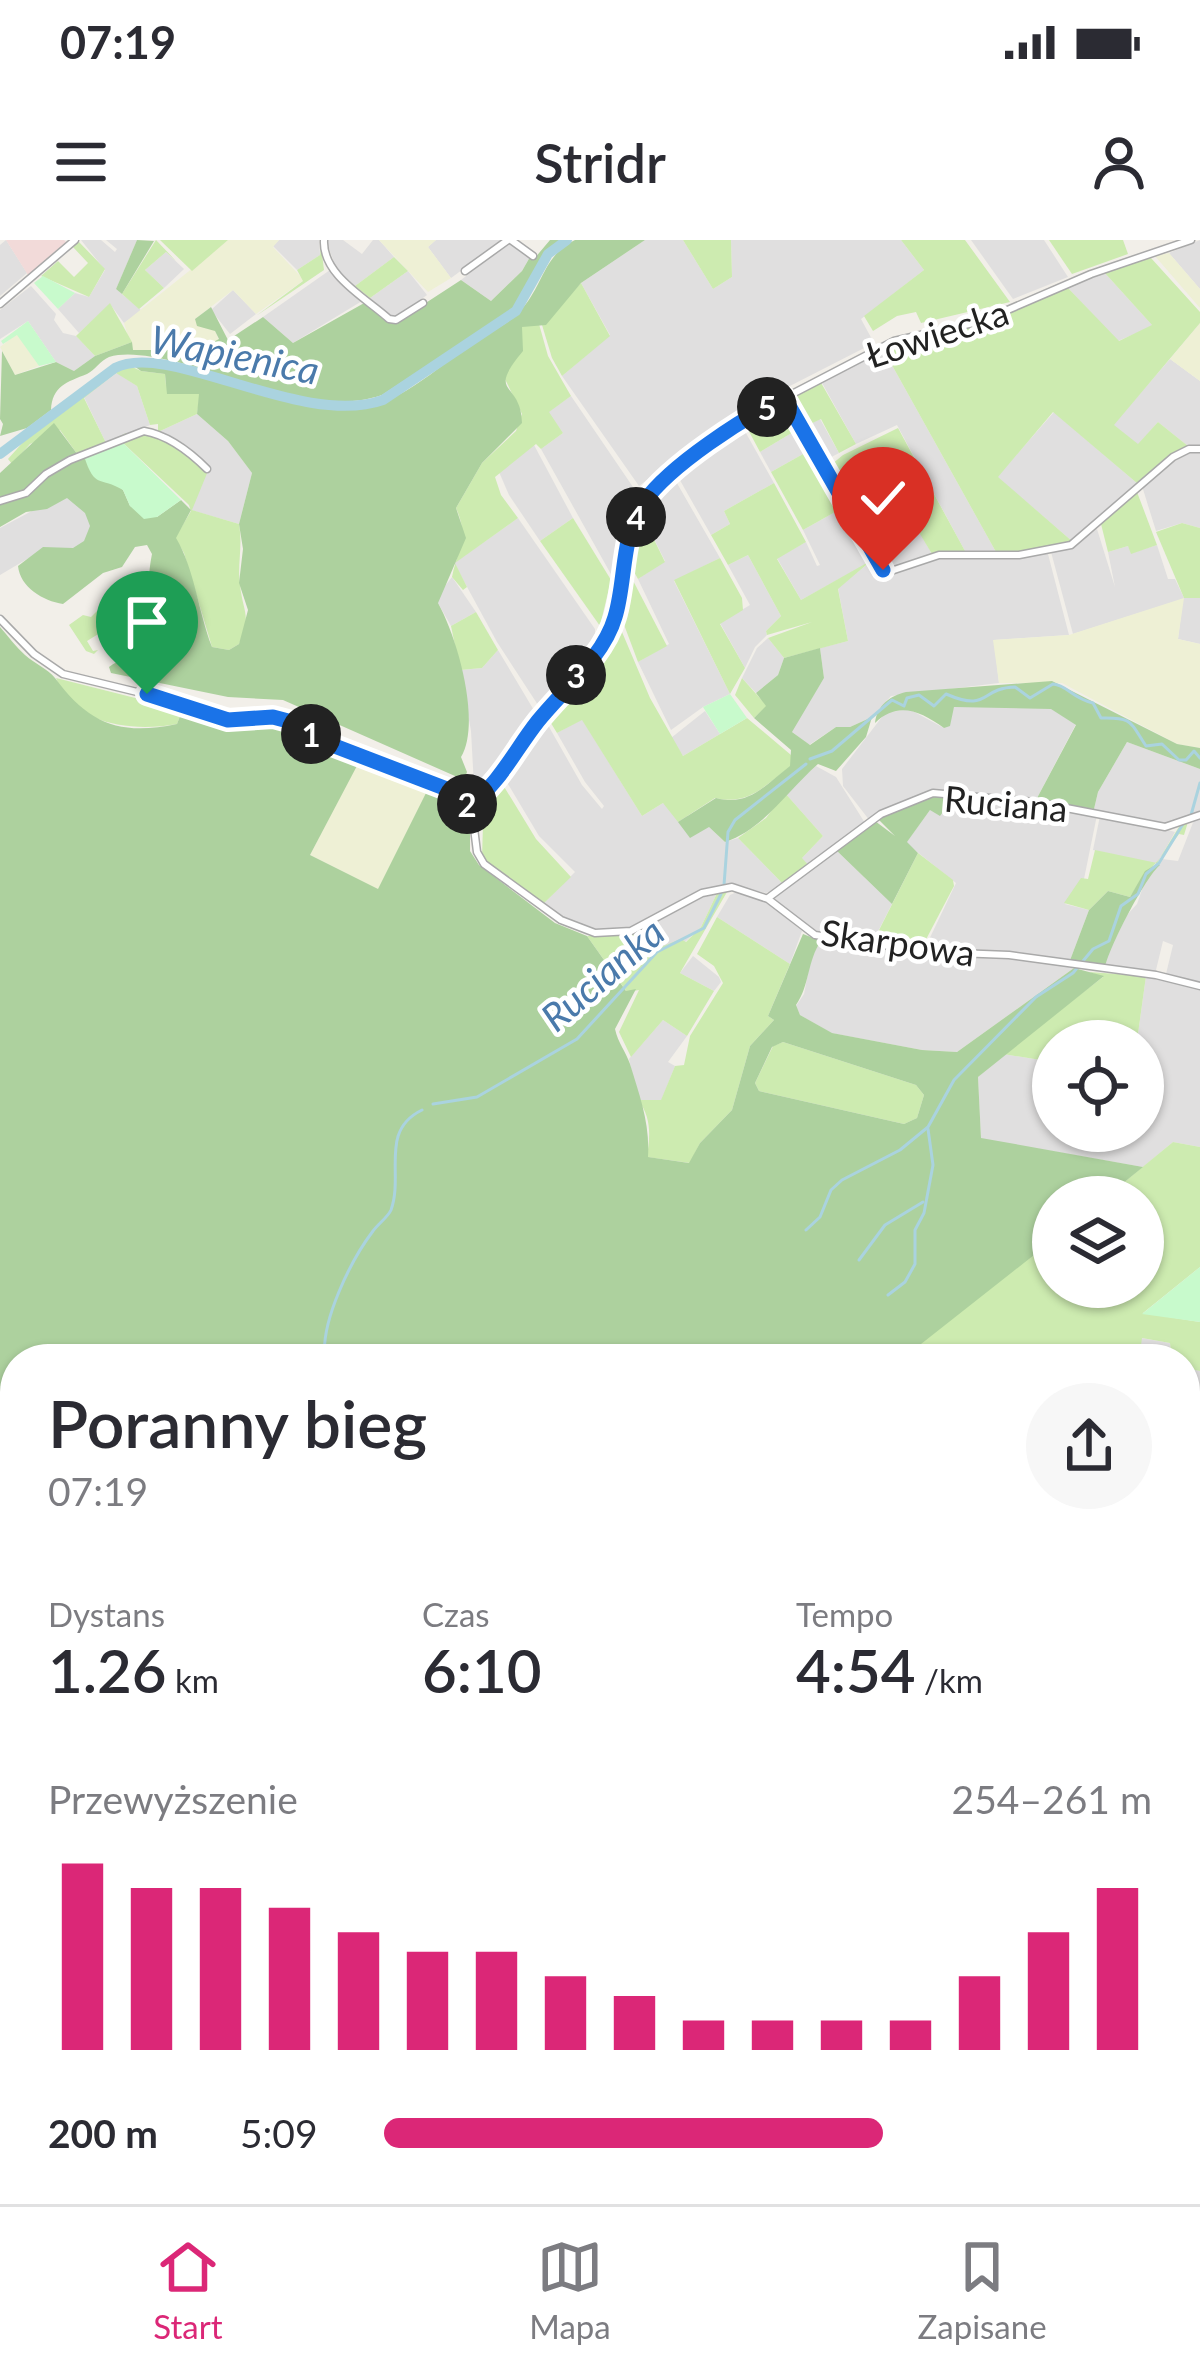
<!DOCTYPE html>
<html lang="pl">
<head>
<meta charset="utf-8">
<style>
  :root { --surface:#fff; --page:#f7f7f7; --text:#2b2b33; --muted:#7c7c81; --line:#e1e1e2; --accent:#db2777 }
  body { margin:0; font-family:Lato,sans-serif; background:var(--page); color:var(--text); height:100vh; display:flex; flex-direction:column; font-size:45px; white-space:nowrap }
  * { box-sizing:border-box; margin:0 }
  p { font-size:39px; color:var(--muted) }
  .icon { flex:none; width:66px; height:66px; fill:none; stroke:currentColor; stroke-width:2; stroke-linecap:round; stroke-linejoin:round }
  .map { position:relative; flex:1; overflow:hidden }
  .panel { position:absolute; left:0px; top:1104px; width:1200px; height:861px; display:flex; flex-direction:column; background:var(--surface); border-radius:48px 48px 0 0; box-shadow:0 3px 9px #0004 }
  .panel>* { flex:none }
  .fabs { position:absolute; left:1032px; top:780px; display:grid; gap:24px }
  .fabs a { display:grid; place-items:center; width:132px; height:132px; border-radius:50%; background:var(--surface); box-shadow:0 3px 9px #0004; font-size:60px }
  .pin { position:absolute; display:grid; place-items:center; width:102px; height:102px; color:#fff; margin:-123px -51px; border-radius:50% 50% 50% 0; rotate:-45deg; box-shadow:0 0 12px #0007 }
  .pin .icon { rotate:45deg }
  .km { position:absolute; width:60px; height:60px; margin:-30px; border-radius:50%; background:#222; color:#fff; font-size:33px; line-height:60px; text-align:center }
  .round { display:grid; place-items:center; flex:none; width:126px; height:126px; border-radius:63px; background:var(--page) }
  .overview { display:flex; align-items:center; justify-content:space-between; height:204px; padding:0 48px }
  h1 { font-size:66px; font-weight:600; line-height:90px }
  .stats { display:grid; grid-template-columns:repeat(3,1fr); gap:18px; height:204px; padding:12px 48px }
  .stats div { display:grid; align-content:center }
  .stats b { font-size:60px; font-weight:600 }
  .stats small { font-size:33px; font-weight:400 }
  .stats p { font-size:33px }
  .chart { height:336px; padding:24px 48px }
  .chart p { display:flex; justify-content:space-between }
  .chart svg { width:100%; height:216px; margin-top:12px; stroke:var(--accent); stroke-width:6 }
  ul { padding:0 48px; list-style:none; font-size:39px }
  li { display:grid; grid-template-columns:192px 144px 1fr; align-items:center; height:90px }
  li i { height:30px; border-radius:15px; background:var(--accent) }
  .status { display:flex; justify-content:space-between; align-items:center; height:84px; padding:0 60px; background:var(--surface); direction:ltr }
  .status svg { height:33px; fill:currentColor }
  header { display:flex; justify-content:space-between; align-items:center; height:156px; padding:0 48px; background:var(--surface); font-size:54px; font-weight:600 }
  .dock { display:flex; justify-content:space-around; align-items:center; height:168px; border-top:3px solid var(--line); background:var(--surface); font-size:33px; color:var(--muted) }
  .dock a { display:grid; justify-items:center; gap:6px }
  .dock .current { color:var(--accent) }
  .map>svg:first-child { display:block }
  .residential { fill:#e0dfdf }
  .commercial { fill:#f2dad9 }
  .farmland { fill:#eef0d5 }
  .grass { fill:#cdebb0 }
  .forest { fill:#add19e; fill-rule:evenodd }
  .park { fill:#c8facc }
  .lines { fill:none; stroke-linecap:round; stroke-linejoin:round }
  .stream { stroke:#aad3df; stroke-width:3 }
  .river { stroke:#aad3df; stroke-width:10 }
  .minor-casing { stroke:#a9a9a9; stroke-width:9 }
  .minor { stroke:#fff; stroke-width:6 }
  .route-casing { stroke:#fff; stroke-width:24 }
  .route { stroke:#1a73e8; stroke-width:15 }
  .labels { text-anchor:middle; dominant-baseline:central; stroke-width:9; stroke-linejoin:round; paint-order:stroke }
  .street-label { font-size:36px; fill:#222; stroke:#fff }
  .water-label { font-size:39px; font-style:italic; fill:#4a7aab; stroke:#fff }
</style>
</head>
<body>
<div class="status"><b>07:19</b><svg viewBox="0 0 49 12"><path d="M0 12V9h3v3zM5 12V6h3v6zM10 12V3h3v9zM15 12V0h3v12zM26 1h20v11H26zM47 4h2v5h-2z"/></svg></div>
<header><svg class="icon" aria-label="menu" viewBox="0 0 24 24"><path d="M4 6h16M4 12h16M4 18h16"/></svg>Stridr<svg class="icon" aria-label="person" viewBox="0 0 24 24"><circle cx="12" cy="8" r="4"/><path d="M4 21q1-7 8-7t8 7"/></svg></header>
<div class="map">
<svg width="1200" height="1964" viewBox="0 0 1200 1964">
  <rect width="100%" height="100%" fill="#f2efe9"/>
  <g class="residential">
    <polygon points="6,0 27,33 0,56 0,5"/>
    <polygon points="81,0 101,0 115,12 117,9 106,0 137,0 116,49 142,71 124,83 110,64 79,93 58,69 75,53 89,57 105,30"/>
    <polygon points="279,0 319,0 320,15 297,30 273,6"/>
    <polygon points="326,0 343,0 362,14 373,0 379,0 394,17 355,46 336,28"/>
    <polygon points="436,0 503,0 451,38 428,7"/>
    <polygon points="645,0 683,0 713,49 732,37 731,0 901,0 924,30 861,79 874,103 745,169 711,191 706,191 702,198 639,246 562,136 610,95 581,43"/>
    <polygon points="971,0 1044,0 1068,37 1013,59"/>
    <polygon points="1200,0 1200,49 1169,13"/>
    <polygon points="511,1 530,17 522,31 491,61 461,40"/>
    <polygon points="166,12 184,29 164,48 145,30"/>
    <polygon points="330,30 362,61 293,103 263,77"/>
    <polygon points="408,31 427,55 393,79 370,58"/>
    <polygon points="1104,32 1153,86 1118,101 1068,48"/>
    <polygon points="31,46 56,74 54,80 63,93 76,96 95,116 74,131 56,122 28,81 0,99 0,70"/>
    <polygon points="233,50 256,74 230,94 211,70"/>
    <polygon points="883,109 996,312 965,311 897,185 856,204 821,141"/>
    <polygon points="1170,119 1200,141 1200,205 1188,206 1158,182 1138,205 1113,185"/>
    <polygon points="117,133 137,146 150,185 106,203 84,157"/>
    <polygon points="571,156 635,250 612,336 541,209 563,193 548,172"/>
    <polygon points="1054,172 1138,244 1073,302 997,237"/>
    <polygon points="197,174 228,201 252,233 239,284 191,270 158,192"/>
    <polygon points="820,179 839,213 824,221 804,187"/>
    <polygon points="742,186 774,243 724,271 730,284 711,295 677,235"/>
    <polygon points="800,188 812,209 771,232 760,212"/>
    <polygon points="534,205 573,278 540,301 509,255 499,232"/>
    <polygon points="1189,211 1200,211 1200,288 1182,283 1156,291 1142,246"/>
    <polygon points="674,238 720,318 674,341 730,454 703,467 671,490 638,422 669,404 638,339 665,321 641,273"/>
    <polygon points="73,249 104,297 61,316 44,309 0,335 0,288"/>
    <polygon points="844,267 872,320 881,331 890,334 900,332 912,323 951,315 1048,314 1069,395 994,400 999,443 891,456 872,477 850,487 836,487 809,505 791,491 824,438 820,408 848,401 838,348 870,322 801,360 777,318 806,302 817,326 820,325 803,290"/>
    <polygon points="518,278 595,389 595,396 538,465 497,402 454,323"/>
    <polygon points="915,284 932,314 891,330 876,299"/>
    <polygon points="1097,289 1115,347 1108,312 1128,306 1132,313 1157,305 1168,339 1175,339 1184,358 1200,358 1200,404 1178,399 1183,359 1073,394 1051,312 1077,303"/>
    <polygon points="748,315 781,376 766,391 767,395 755,407 745,428 720,383 750,365 728,325"/>
    <polygon points="452,337 476,372 451,386 438,363 438,355"/>
    <polygon points="768,398 784,418 778,435 756,453 742,438 757,408"/>
    <polygon points="498,410 535,472 522,493 474,546 471,491 460,430 482,428"/>
    <polygon points="1032,466 1051,468 1076,484 1036,560 938,551 870,581 843,546 842,529 885,473 909,469 944,488 954,467"/>
    <polygon points="705,471 720,494 683,516 671,498"/>
    <polygon points="544,478 582,545 602,569 604,566 585,542 557,493 582,479 642,576 663,563 709,587 725,602 738,598 784,645 766,653 733,645 712,648 630,689 603,691 570,683 542,665 575,632 539,596 502,534"/>
    <polygon points="1127,502 1200,529 1200,573 1165,585 1094,569 1098,552"/>
    <polygon points="816,526 836,537 865,583 810,627 801,619 823,596 785,553"/>
    <polygon points="955,555 1035,563 1097,575 1084,639 1065,664 1089,670 1069,723 985,710 925,708 956,643 906,603 930,570"/>
    <polygon points="1100,576 1143,583 1175,592 1157,624 1093,610"/>
    <polygon points="1200,577 1200,744 1166,734 1173,705 1163,701 1155,734 1105,728 1107,715 1127,675 1137,664 1145,641 1162,619 1178,621 1194,580"/>
    <polygon points="836,610 892,664 873,701 811,691 772,659"/>
    <polygon points="719,649 701,687 685,702 680,700 653,710 639,690"/>
    <polygon points="739,651 764,660 802,691 790,724 717,677 730,655"/>
    <polygon points="821,701 1031,720 1074,728 957,812 922,810 831,793 800,775 796,766 804,754 811,717"/>
    <polygon points="693,716 719,737 721,742 714,751 680,733"/>
    <polygon points="1146,736 1200,748 1200,907 1173,902 1143,927 981,899 978,837 1003,814 1053,822 1053,891 1143,891 1143,801 1137,801"/>
    <polygon points="663,780 687,796 668,822 675,826 661,861 638,860 629,819"/>
    <polygon points="1141,1098 1170,1103 1172,1119 1139,1119"/>
    <polygon points="1185,1128 1200,1131 1200,1198 1185,1195"/>
    <polygon points="1185,1198 1200,1201 1200,1246 1185,1242"/>
    <polygon points="1185,1262 1200,1262 1200,1344 1185,1350"/>
    <polygon points="1200,1401 1200,1444 1185,1455 1185,1412"/>
    <polygon points="1185,1491 1200,1520 1200,1574 1185,1583"/>
    <polygon points="1200,1578 1200,1701 1185,1683 1185,1587"/>
  </g>
  <g class="commercial">
    <polygon points="6,0 64,0 66,2 28,35"/>
    <polygon points="1188,1902 1200,1908 1200,1950 1185,1948 1185,1906"/>
  </g>
  <g class="farmland">
    <polygon points="228,0 279,0 273,7 304,40 256,74 233,50 195,79 215,91 219,100 198,110 132,110 124,83"/>
    <polygon points="379,0 436,0 428,7 451,38 428,52"/>
    <polygon points="1169,13 1200,49 1200,68 1155,16"/>
    <polygon points="1200,83 1200,141 1170,119"/>
    <polygon points="17,94 39,126 15,135 0,107"/>
    <polygon points="1184,358 1178,399 1200,404 1200,508 1177,504 1062,443 999,443 993,400 1069,395"/>
    <polygon points="358,523 428,550 379,650 310,615"/>
  </g>
  <g class="grass">
    <polygon points="156,0 176,21 166,12 145,30 164,48 139,69 122,54"/>
    <polygon points="160,0 228,0 192,31"/>
    <polygon points="683,0 731,0 732,37 713,49"/>
    <polygon points="901,0 965,0 1010,62 921,83 916,72 897,76 873,91 864,76 924,30"/>
    <polygon points="1049,0 1123,0 1128,14 1072,34"/>
    <polygon points="79,2 105,29 89,57 41,36 58,21 74,37 88,23 73,7"/>
    <polygon points="321,6 324,30 256,76 303,41 297,30 320,15"/>
    <polygon points="394,17 408,31 370,58 355,46"/>
    <polygon points="1151,18 1200,72 1200,83 1114,185 1138,204 1158,182 1188,206 1138,244 1053,172 998,237 1073,302 1028,313 996,312 883,109 908,99 985,82 1068,48 1119,101 1152,85 1104,32"/>
    <polygon points="581,43 610,96 562,136 552,118 542,85"/>
    <polygon points="110,63 132,102 95,116 76,96"/>
    <path d="M527,84h12l9,32 23,40 -22,16 14,21 -22,16 -5,-5 -41,33 6,18 17,23 -63,45 12,24 -4,3 -11,-13c6,-30 18,-36 4,-69l26,-45 34,-32 6,-17 -18,-37 10,-16 8,-34z"/>
    <polygon points="128,125 141,131 165,134 166,145 200,153 197,174 158,192 158,184 150,185 137,146 116,133 84,158 106,203 126,193 125,197 78,215 60,190 30,204 12,224 8,219 25,200 118,129"/>
    <polygon points="820,141 856,204 839,213 821,179 804,187 788,160"/>
    <polygon points="784,160 800,188 760,212 745,184"/>
    <polygon points="898,188 965,311 932,314 914,284 877,299 891,330 884,330 826,229 843,215"/>
    <path d="M150,193l37,19 21,19 -16,39 47,14c4,24 -2,41 1,61 3,28 12,30 -1,59l-10,6 -17,-3 -28,-94 -9,-15 16,-27 -2,-6 -68,-64z"/>
    <polygon points="812,209 844,267 803,290 771,232"/>
    <polygon points="774,243 806,302 777,319 801,360 872,320 838,349 848,401 784,418 768,398 812,382 767,395 766,391 781,376 748,315 728,325 711,295 730,284 724,271"/>
    <polygon points="1137,252 1157,305 1131,314 1128,306 1108,312 1101,284"/>
    <polygon points="641,273 665,322 638,339 628,321"/>
    <polygon points="573,278 611,340 600,386 540,301"/>
    <polygon points="1182,283 1200,288 1200,358 1184,358 1156,292"/>
    <polygon points="720,318 742,358 743,370 720,384 745,428 730,454 674,340"/>
    <polygon points="627,329 667,406 638,422 620,374"/>
    <polygon points="101,367 118,385 119,399 110,407 103,407 107,402 100,393 87,401 93,411 98,410 94,414 86,411 69,385 83,375 91,377"/>
    <polygon points="476,372 498,410 482,428 460,430 451,386"/>
    <path d="M616,389l6,3 28,66 33,58 64,-38 44,37v11c-26,19 -42,40 -76,32l-37,24 -15,-19 -21,13 -60,-96 -25,13 -11,-18z"/>
    <path d="M56,438l115,29 11,4 -5,13c-43,8 -103,2 -121,-46z"/>
    <polygon points="742,438 767,466 754,478 735,455"/>
    <polygon points="500,540 536,599 571,637 542,665 498,634 482,618 483,584 487,580 484,559"/>
    <polygon points="785,553 823,596 802,618 810,627 784,645 738,598 766,578"/>
    <path d="M1188,582l-4,13 -5,-1c-17,24 -33,37 -49,63l-22,-6 -19,19 -25,-7 17,-25 7,1 7,-29 62,13 23,-38z"/>
    <polygon points="918,613 953,640 954,646 921,709 876,696"/>
    <polygon points="719,649 727,652 680,733 714,751 687,796 663,780 631,817 619,792 639,750 627,752 587,696 627,695 639,690 653,710 681,699 686,702 701,687"/>
    <path d="M717,677l73,47 -22,52 6,4 -24,26 -18,64 -32,33 -10,20 -43,-6c3,-21 5,-39 -9,-57h23l14,-34 9,-1 6,-29 33,-53 -9,-17 -17,-12z"/>
    <polygon points="1089,732 1146,736 1137,801 1053,801 1053,822 1003,814 1103,737"/>
    <polygon points="783,802 916,845 924,855 917,878 904,884 759,851 755,843 773,806"/>
    <polygon points="1173,902 1200,907 1200,1027 1143,1073 1200,1082 1200,1131 1185,1128 1185,1119 1172,1119 1170,1103 1142,1098 1139,1119 1093,1113 1085,1119 902,1119 992,1043 1053,1000 1053,1047 1143,1047 1143,957 1106,957"/>
  </g>
  <g class="forest">
    <polygon points="137,0 154,1 122,54 116,49"/>
    <path d="M550,0h10l-16,14 -14,31 -19,26 -129,84c-68,23 -143,-19 -209,-34 -19,-4 -45,-10 -64,-4 -9,4 -14,13 -22,17 -20,8 -35,12 -36,36l-24,18 -27,8 3,-12 -3,-5 2,-68 13,24 41,-13 18,9 21,-15 37,-14 1,8h65l21,-11 -4,-8 -18,-5 -2,-7 16,-12 17,33 35,-23 30,26 73,-41 29,21 66,-43 30,21 31,-30 8,-14 4,2z"/>
    <path d="M575,0h70l-64,43 -35,42 -24,2 1,24c-38,46 -2,28 -1,72l-40,40 -26,45 10,30 -28,65c21,38 43,121 23,154l6,15 -3,8 -181,-80 -55,-3 -117,-24 -2,-6c5,-4 11,-6 16,-10 24,-21 21,-76 27,-103l-5,-9 -12,2 -13,20 -19,6 -40,31c-20,-3 -43,-17 -45,-38l25,-19 30,1 11,-7 6,-15 -5,-13 -18,-15 -20,11 -21,3 -26,15v-25l26,-8 20,-19 38,-19 39,34 7,16 27,11 24,-17 10,10 -15,28c19,32 22,73 36,109l17,3 10,-6 9,-34 -9,-27 4,-34 -4,-25 13,-51 -24,-32 -31,-27 2,-20h-32l-2,-20 -24,-3 -10,-7c74,0 141,45 216,45 50,0 88,-41 128,-67 14,-10 34,-18 45,-31 23,-24 23,-56 55,-71z"/>
    <polygon points="54,183 78,215 25,252 0,259 0,233"/>
    <path d="M0,387c8,9 16,20 25,28 9,8 23,14 30,23 34,46 65,58 122,46l5,-13 47,18 35,-5 22,2 32,20 41,16 -49,93 68,34 50,-100 27,13 15,19v30l9,14 76,58 32,13 39,55 10,-2 -21,40c3,14 11,23 15,35 10,33 20,59 18,93l41,6 11,-20 32,-33 18,-64 24,-26 -6,-4 35,-82 18,7c-14,20 -11,44 -25,64l4,10 32,18 90,17 35,2 117,-84 30,8 -126,101 3,61 162,29 -37,30h-53v43l-151,119h-887v831h1100l4,7c29,2 54,-12 81,-7v14h-1200zM783,802l133,43 8,10 -7,23 -13,6 -145,-33 -4,-8 17,-36z"/>
    <path d="M820,408l4,30 -32,54 18,13 26,-18h14l22,-10 -6,20 -30,34 -18,-7c-30,26 -54,65 -93,78l-16,-15 -19,11 -12,-16 38,-24c33,9 49,-13 74,-32l1,-16 -37,-32 12,-12 -10,-13 22,-18 6,-17z"/>
    <path d="M1052,441l125,63 23,4v21l-73,-27 -29,50 -4,17 -58,-9 40,-75 -25,-16 -97,-2 -4,19 -6,2c-24,-17 -46,-27 -69,-5 2,-18 15,-27 31,-31z"/>
    <polygon points="933,555 955,555 940,576 930,570 907,602 918,613 892,664 836,610 875,581 895,596 878,579"/>
    <path d="M1157,624l3,1c-14,11 -52,84 -55,103l-36,-5 20,-53 19,-19 22,6 15,-26z"/>
    <polygon points="1185,1683 1200,1701 1200,1883 1185,1906"/>
  </g>
  <g class="park">
    <polygon points="43,36 75,53 58,69 34,43"/>
    <polygon points="28,81 56,122 39,126 17,95 3,104 1,101"/>
    <path d="M121,201l60,59 -24,17 -13,2 -14,-13 -7,-16c-23,-14 -28,0 -39,-34z"/>
    <polygon points="730,454 747,478 720,494 703,467"/>
    <polygon points="1200,1027 1200,1082 1142,1074"/>
    <polygon points="1200,1444 1200,1520 1185,1491 1185,1455"/>
  </g>
  <g class="lines">
    <g class="stream">
      <path d="M810,519l22,-8 60,-51 12,6 3,-8 12,-3 15,11 12,-12c44,19 33,-6 69,-7l15,11 23,-14c14,1 19,14 40,19l8,15c32,-1 29,4 45,28l16,-2 17,16h7l8,-9 6,7"/>
      <polyline points="1191,575 1200,543"/>
      <polyline points="724,645 728,592 735,580 806,524"/>
      <polyline points="433,864 477,857 577,799 657,712 704,688 721,654"/>
      <polyline points="806,990 820,977 831,950 842,940 900,910 928,887 954,840 1036,757 1073,733 1093,709 1109,701 1121,666 1138,654 1146,634 1159,623 1183,584"/>
      <polyline points="859,1020 885,985 923,962"/>
      <polyline points="888,1055 905,1042 915,1024 915,990 924,973 933,925 928,889"/>
      <path d="M325,1119c-5,-37 26,-99 48,-128 5,-7 15,-14 18,-21 13,-36 -12,-79 31,-100"/>
      <polyline points="1185,1251 1200,1254"/>
      <polyline points="1185,1404 1200,1392"/>
      <polyline points="1185,1459 1200,1441"/>
      <polyline points="1185,1866 1192,1855 1200,1793"/>
      <polyline points="344,1950 356,1964"/>
    </g>
    <path class="river" d="M0,214l115,-86c54,-28 187,61 268,32l133,-89 32,-57 19,-14"/>
    <defs>
      <g id="minor">
        <path d="M324,0c-2,35 42,58 65,79l7,1 27,-17"/>
        <polyline points="511,0 533,16"/>
        <polyline points="465,31 508,0"/>
        <polyline points="0,64 75,0"/>
        <polyline points="784,157 873,319 888,332 939,315 1019,315 1071,305 1173,217 1189,209 1200,209"/>
        <path d="M0,261l26,-8 20,-19 24,-14 74,-29c23,4 46,21 63,38"/>
        <polyline points="0,379 34,414 63,434 166,459 222,479 273,477 288,481 332,505 452,551 472,572 477,612 484,624 561,680 595,693 631,691 702,653 732,647 768,659 815,695 931,712 1009,715 1156,735 1200,746"/>
        <polyline points="468,566 506,528 607,395 615,379 634,282 642,265 720,196 769,166 894,101 982,81 1091,34 1191,0"/>
        <polyline points="768,658 881,574 933,553 1035,562 1165,587 1200,575"/>
        <polyline points="1185,1197 1200,1200"/>
        <polyline points="1185,1352 1200,1345"/>
      </g>
    </defs>
    <use href="#minor" class="minor-casing"/>
    <use href="#minor" class="minor"/>
  </g>
  <g class="lines">
    <defs>
      <path id="route" d="M147,454l81,26 45,-3 15,4 44,24 120,46 17,15c31,-23 46,-56 69,-85 25,-31 66,-65 77,-104 11,-35 6,-84 29,-115 27,-38 99,-83 140,-105l99,173"/>
    </defs>
    <use href="#route" class="route-casing"/>
    <use href="#route" class="route"/>
  </g>
  <g class="labels">
    <g class="street-label">
      <text transform="translate(937 93) rotate(-18)">Łowiecka</text>
      <text transform="translate(1006 563) rotate(5)">Ruciana</text>
      <text transform="translate(898 702) rotate(8)">Skarpowa</text>
    </g>
    <g class="water-label">
      <text transform="translate(235 114) rotate(11)">Wapienica</text>
      <text transform="translate(602 734) rotate(-41)">Rucianka</text>
    </g>
  </g>
</svg>
<div class="fabs">
<a><svg class="icon" aria-label="locate" viewBox="0 0 24 24"><circle cx="12" cy="12" r="6"/><path d="M12 2v4M12 18v4M2 12h4M18 12h4"/></svg></a>
<a><svg class="icon" aria-label="layers" viewBox="0 0 24 24"><path d="M12 4l9 5-9 5-9-5zM3 14l9 5 9-5"/></svg></a>
</div>
<div class="pin" style="left:147px;top:454px;background:#1e9e55"><svg class="icon" aria-label="arrive" viewBox="0 0 24 24"><path d="M6 21V4h12l-3 4 3 4H6"/></svg></div>
<div class="pin" style="left:883px;top:330px;background:#d93025"><svg class="icon" aria-label="check" viewBox="0 0 24 24"><path d="M5 12l5 5 9-10"/></svg></div>
<b class="km" style="left:311px;top:494px">1</b>
<b class="km" style="left:467px;top:564px">2</b>
<b class="km" style="left:576px;top:435px">3</b>
<b class="km" style="left:636px;top:277px">4</b>
<b class="km" style="left:767px;top:167px">5</b>
<section class="panel">
<div class="overview"><div><h1>Poranny bieg</h1><p>07:19</p></div><a class="round"><svg class="icon" aria-label="share" viewBox="0 0 24 24"><path d="M12 15V3M7 8l5-5 5 5M5 13v7h14v-7"/></svg></a></div>
<div class="stats">
<div><p>Dystans</p><b>1.26<small> km</small></b></div>
<div><p>Czas</p><b>6:10</b></div>
<div><p>Tempo</p><b>4:54<small> /km</small></b></div>
</div>
<div class="chart"><p><span>Przewyższenie</span>254–261 m</p>
<svg viewBox="0 0 160 44" preserveAspectRatio="none"><path d="M5 44V6M15 44V11M25 44V11M35 44V15M45 44V20M55 44V24M65 44V24M75 44V29M85 44V33M95 44V38M105 44V38M115 44V38M125 44V38M135 44V29M145 44V20M155 44V11"/></svg>
</div>
<ul>
<li><b>200 m</b>5:09<i style="width:65%"></i></li>
</ul>
</section>
</div>
<nav class="dock">
<a class="current"><svg class="icon" aria-label="home" viewBox="0 0 24 24"><path d="M3 11l9-7 9 7M6 9v11h12V9"/></svg>Start</a>
<a><svg class="icon" aria-label="map" viewBox="0 0 24 24"><path d="M3 6l6-2 6 2 6-2v14l-6 2-6-2-6 2zM9 4v14M15 6v14"/></svg>Mapa</a>
<a><svg class="icon" aria-label="saved" viewBox="0 0 24 24"><path d="M7 4h10v16l-5-4-5 4z"/></svg>Zapisane</a>
</nav>
</body>
</html>
